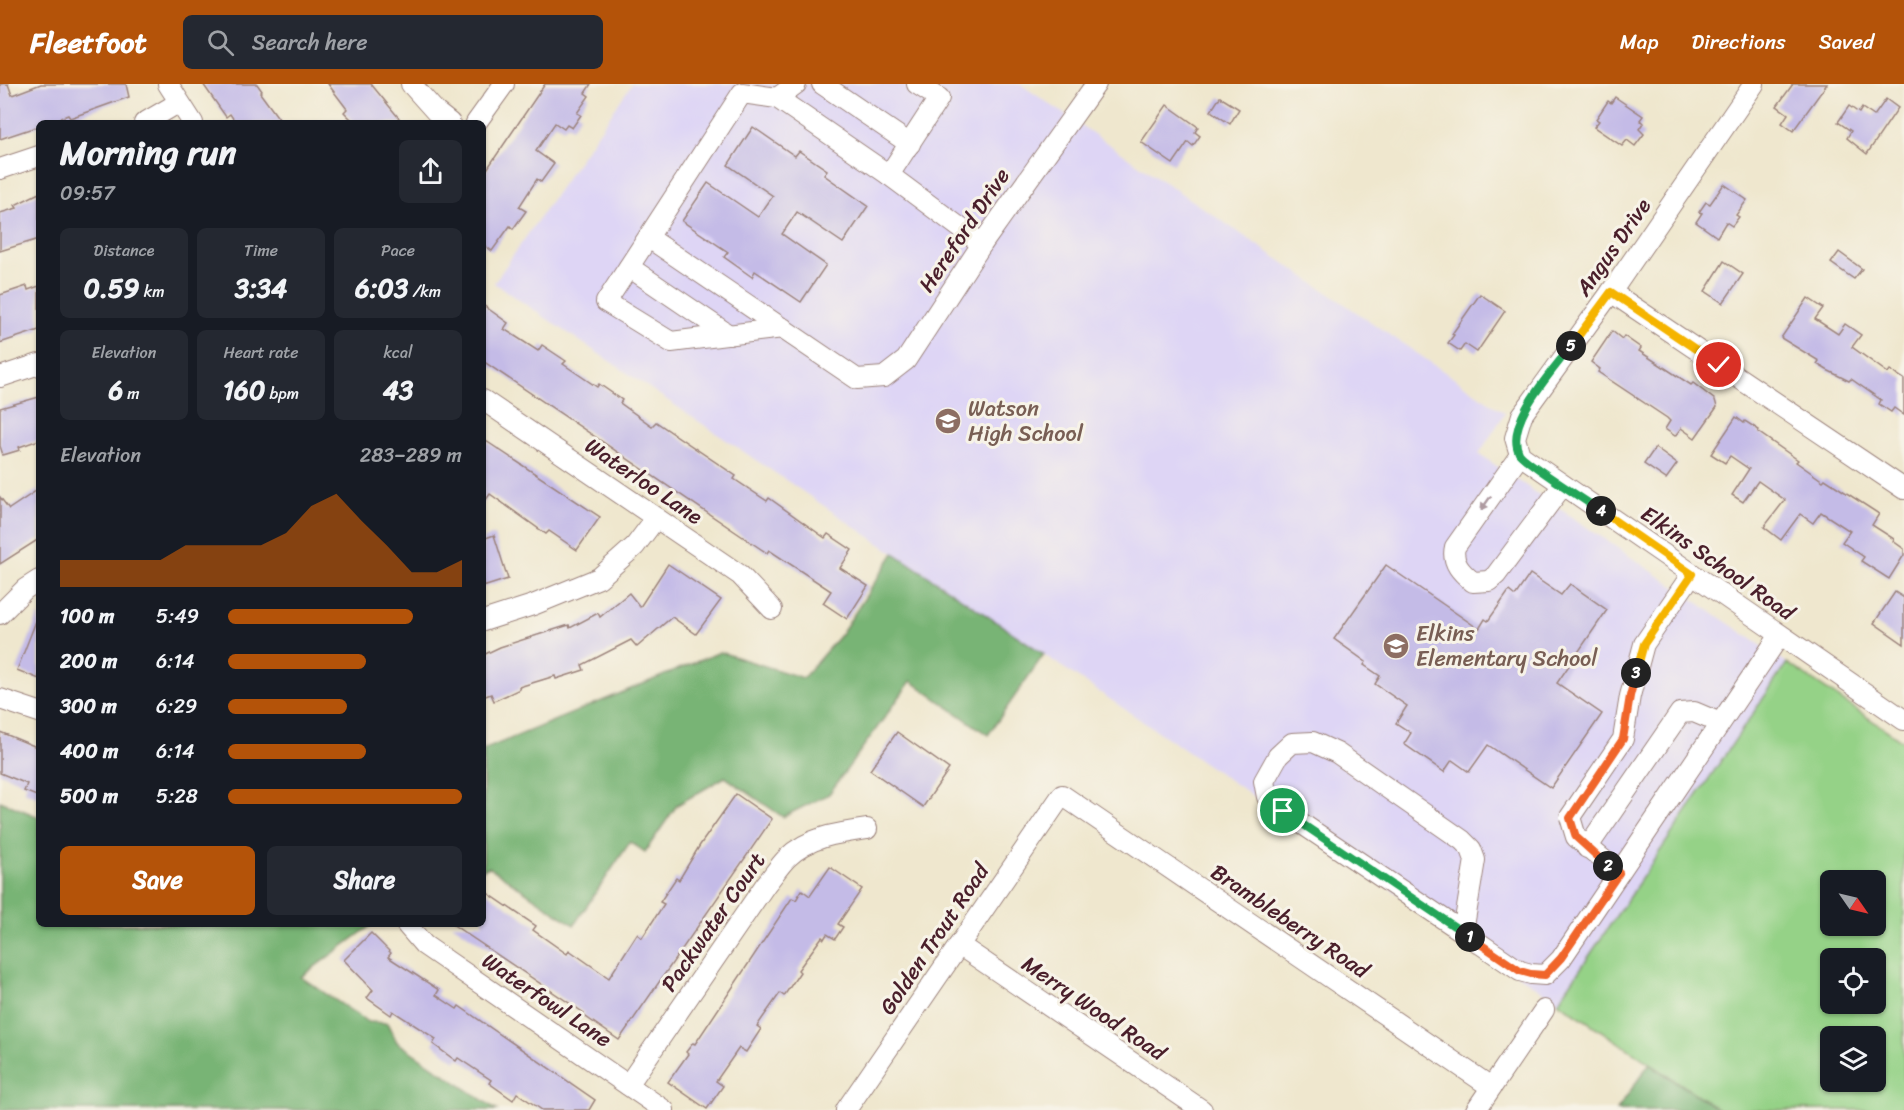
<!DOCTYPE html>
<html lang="en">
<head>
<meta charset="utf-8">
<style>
  :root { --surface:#171b24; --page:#242831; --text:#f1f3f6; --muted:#9ea1a6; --accent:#b45309 }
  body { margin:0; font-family:Sriracha,sans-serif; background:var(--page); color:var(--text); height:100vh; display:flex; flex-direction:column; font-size:22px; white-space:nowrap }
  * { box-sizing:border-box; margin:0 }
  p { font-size:20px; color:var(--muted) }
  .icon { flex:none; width:33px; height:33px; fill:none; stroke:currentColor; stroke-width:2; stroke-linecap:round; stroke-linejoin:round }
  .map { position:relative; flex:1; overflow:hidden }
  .drawer { position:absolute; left:36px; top:36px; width:450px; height:807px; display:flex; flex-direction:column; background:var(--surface); border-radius:9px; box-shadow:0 2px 4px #0004 }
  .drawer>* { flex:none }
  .needle { width:39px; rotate:124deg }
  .controls { position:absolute; left:1820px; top:786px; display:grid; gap:12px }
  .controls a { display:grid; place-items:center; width:66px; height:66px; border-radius:9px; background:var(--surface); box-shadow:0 2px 4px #0004; font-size:30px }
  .pin { position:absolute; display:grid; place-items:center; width:51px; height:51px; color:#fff; margin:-26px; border:3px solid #fff; border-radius:50%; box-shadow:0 2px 6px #0007 }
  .km { position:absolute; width:30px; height:30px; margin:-15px; border-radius:50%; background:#222; color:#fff; font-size:16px; line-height:30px; text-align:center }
  .round { display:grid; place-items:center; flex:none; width:63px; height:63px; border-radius:9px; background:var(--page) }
  .summary { display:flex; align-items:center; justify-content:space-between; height:102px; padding:0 24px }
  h1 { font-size:33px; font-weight:700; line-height:45px }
  .stats { display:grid; grid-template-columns:repeat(3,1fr); gap:9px; height:102px; padding:6px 24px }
  .stats div { display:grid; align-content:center; border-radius:9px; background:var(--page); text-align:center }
  .stats b { font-size:26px; font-weight:700 }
  .stats small { font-size:16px; font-weight:400 }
  .stats p { font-size:16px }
  .chart { height:168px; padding:12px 24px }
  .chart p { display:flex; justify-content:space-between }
  .chart svg { width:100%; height:108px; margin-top:6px; fill:var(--accent); opacity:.7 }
  .cta { display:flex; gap:12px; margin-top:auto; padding:12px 24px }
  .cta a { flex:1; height:69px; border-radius:9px; background:var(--accent); color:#fff; font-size:24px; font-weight:700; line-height:69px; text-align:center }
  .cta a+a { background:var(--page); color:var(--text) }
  ul { padding:0 24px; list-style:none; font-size:20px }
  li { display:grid; grid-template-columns:96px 72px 1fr; align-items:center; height:45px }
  li i { height:15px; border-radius:8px; background:var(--accent) }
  header { display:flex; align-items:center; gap:36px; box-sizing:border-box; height:84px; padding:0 30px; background:var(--accent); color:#fff }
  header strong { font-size:28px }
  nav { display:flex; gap:33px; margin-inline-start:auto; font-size:21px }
  .search { width:420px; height:54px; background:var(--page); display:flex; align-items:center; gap:15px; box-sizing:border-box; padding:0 21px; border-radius:9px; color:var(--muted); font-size:22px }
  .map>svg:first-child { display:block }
  .built { fill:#ded5f5 }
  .green { fill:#95d287; stroke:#707859; stroke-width:1.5; fill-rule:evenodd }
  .forest { fill:#78b474; stroke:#616a50; stroke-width:1.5 }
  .building { fill:#c4bbe7 }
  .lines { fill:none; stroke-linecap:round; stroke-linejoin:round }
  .minor-casing { stroke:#9c837c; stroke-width:22 }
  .minor { stroke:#fff; stroke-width:20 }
  .oneway { fill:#ae9aa0 }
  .split-1-casing { stroke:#fff; stroke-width:12 }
  .split-2-casing { stroke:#fff; stroke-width:12 }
  .split-3-casing { stroke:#fff; stroke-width:12 }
  .split-4-casing { stroke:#fff; stroke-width:12 }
  .split-5-casing { stroke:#fff; stroke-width:12 }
  .split-6-casing { stroke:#fff; stroke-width:12 }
  .split-1 { stroke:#22a559; stroke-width:8 }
  .split-2 { stroke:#f0652b; stroke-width:8 }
  .split-3 { stroke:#f0652b; stroke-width:8 }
  .split-4 { stroke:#f5b400; stroke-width:8 }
  .split-5 { stroke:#22a559; stroke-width:8 }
  .split-6 { stroke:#f5b400; stroke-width:8 }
  .labels { text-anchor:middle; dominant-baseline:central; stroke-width:6; stroke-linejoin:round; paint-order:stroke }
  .street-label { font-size:22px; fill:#4a1f2b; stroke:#f7f3e8 }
  .education-label { font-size:22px; fill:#785e54; stroke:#f7f3e8; text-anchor:start }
</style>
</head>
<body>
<header>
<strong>Fleetfoot</strong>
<div class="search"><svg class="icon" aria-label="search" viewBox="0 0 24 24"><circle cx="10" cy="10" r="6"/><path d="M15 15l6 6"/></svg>Search here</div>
<nav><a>Map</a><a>Directions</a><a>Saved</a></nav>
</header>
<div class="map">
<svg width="1904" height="1026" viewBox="0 0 1904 1026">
  <rect width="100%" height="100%" fill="#f7f3e8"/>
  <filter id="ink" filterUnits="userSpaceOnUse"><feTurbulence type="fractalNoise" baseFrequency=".0167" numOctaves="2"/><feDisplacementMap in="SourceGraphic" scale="12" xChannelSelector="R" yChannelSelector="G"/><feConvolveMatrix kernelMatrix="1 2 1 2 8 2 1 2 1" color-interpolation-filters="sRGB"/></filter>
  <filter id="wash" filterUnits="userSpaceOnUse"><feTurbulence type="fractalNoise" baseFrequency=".008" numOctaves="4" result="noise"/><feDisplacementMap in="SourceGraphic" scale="24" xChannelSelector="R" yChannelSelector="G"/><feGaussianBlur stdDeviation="1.35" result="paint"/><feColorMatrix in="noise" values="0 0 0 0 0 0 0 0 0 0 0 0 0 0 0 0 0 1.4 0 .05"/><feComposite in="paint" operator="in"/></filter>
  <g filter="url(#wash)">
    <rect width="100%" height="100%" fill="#efe7ce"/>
    <polygon class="built" points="632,0 1020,0 1505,329 1479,370 1787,579 1558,918 494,199"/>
    <path class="green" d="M1787,579l117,79v368h-184l-162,-108zM1830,796h45v46h-45zM1830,874h45v46h-45zM1830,952h45v46h-45z"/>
    <g class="forest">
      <polygon points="894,469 1044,570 988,651 911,597 829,710 783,733 725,693 677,721 645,768 630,758 574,841 489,783 483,786 483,666 720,568 803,594 841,550"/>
      <polygon points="0,717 39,733 39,840 373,840 301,893 368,938 387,939 397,958 497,1026 0,1026"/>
      <polygon points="1649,980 1720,1026 1617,1026"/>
    </g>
    <g id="blocks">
      <g class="building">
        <polygon points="0,0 8,0 12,11 41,0 126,0 129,13 70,34 68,31 48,39 39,39 39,42 0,55"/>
        <polygon points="203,0 257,0 262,7 260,9 282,39 236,39 230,30 226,33"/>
        <polygon points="328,0 371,0 403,39 355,39 344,28 347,25"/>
        <polygon points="545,0 591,0 585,9 589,12 577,29 581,31 572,44 567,41 564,45 555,39 536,67 554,80 541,98 537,95 519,123 526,127 513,145 510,142 492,167 483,160 483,91"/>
        <polygon points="1793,0 1827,0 1793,47 1782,39 1788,30 1777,22"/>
        <polygon points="1220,13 1239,25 1230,40 1211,27"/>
        <polygon points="1615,13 1643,32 1640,36 1643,39 1639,45 1644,50 1635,62 1627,56 1622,62 1594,43 1599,37 1596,35 1608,17 1611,19"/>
        <polygon points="1886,15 1898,24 1867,70 1847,54 1851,47 1838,38 1849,22 1859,29 1862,24 1874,32"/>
        <polygon points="1167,21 1198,43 1195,48 1200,52 1193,62 1188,58 1173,80 1141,58"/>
        <polygon points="753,43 795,72 799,67 827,86 824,91 868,122 843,159 797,128 782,150 826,181 801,218 755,187 752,193 724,173 728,168 682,137 708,99 758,133 773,112 728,81"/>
        <polygon points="1724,100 1747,116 1736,131 1739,133 1732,142 1726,138 1717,153 1696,138 1702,129 1699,128 1706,118 1710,120"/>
        <polygon points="39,109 39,155 0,167 0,129 17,124 15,121"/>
        <polygon points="1839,168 1862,185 1854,195 1831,179"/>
        <polygon points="1724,177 1743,190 1723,219 1705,207"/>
        <polygon points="27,202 28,206 39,202 39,246 0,259 0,211"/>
        <polygon points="1480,210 1505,227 1477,268 1465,260 1460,267 1448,259 1454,251 1452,250"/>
        <polygon points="1808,214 1823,224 1815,235 1838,250 1845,240 1861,251 1852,263 1888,289 1890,286 1904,295 1904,331 1894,324 1891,328 1879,320 1881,316 1851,295 1849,297 1827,286 1817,280 1819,277 1781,254"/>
        <polygon points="483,221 508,239 504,245 538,267 542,261 566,277 563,280 597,303 599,300 622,316 620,319 652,342 656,338 736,392 734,395 767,417 769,414 825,454 828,450 852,466 840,484 868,502 847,535 823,519 831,507 769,466 767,469 743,453 483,277"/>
        <polygon points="1612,247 1622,255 1624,252 1641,264 1639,267 1691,301 1693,299 1715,316 1717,323 1695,354 1681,344 1675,352 1665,345 1670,337 1667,334 1598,288 1600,285 1591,278"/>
        <polygon points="39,313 39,356 19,363 20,366 3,371 0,362 0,324"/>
        <polygon points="1736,333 1744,339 1745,337 1759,346 1758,348 1798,376 1796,378 1823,397 1825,395 1879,430 1872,441 1894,455 1893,457 1904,465 1904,471 1889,495 1861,477 1864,473 1842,458 1850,447 1821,428 1813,439 1800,430 1781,456 1764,443 1785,416 1758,397 1743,418 1732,411 1749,385 1730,372 1725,379 1711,370"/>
        <polygon points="483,355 600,433 577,466 549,447 546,450 490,410 483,420"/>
        <polygon points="1655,364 1677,380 1666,395 1644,380"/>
        <polygon points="39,405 39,455 0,480 0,413 9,425"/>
        <polygon points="494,451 508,495 483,503 483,455"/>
        <polygon points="668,480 721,516 696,550 672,533 637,563 631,556 582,581 584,586 556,595 555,592 519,603 520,605 494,617 491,610 483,613 483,571 500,563 569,541 570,544 598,529 600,533 629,509 640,523"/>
        <polygon points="1386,481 1479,545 1485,535 1488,537 1509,507 1515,512 1530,490 1561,511 1570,500 1607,526 1557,599 1602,630 1551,704 1488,661 1469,688 1452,676 1444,688 1404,660 1411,649 1396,639 1407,622 1375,600 1380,592 1364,581 1366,578 1334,555"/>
        <polygon points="1895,508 1904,514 1904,560 1874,539"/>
        <polygon points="38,532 39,532 39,595 17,586"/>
        <polygon points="0,648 39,664 39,713 24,707 27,700 0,689"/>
        <polygon points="897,648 949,685 923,723 870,686"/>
        <polygon points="736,710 772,735 619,956 583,931 584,929 452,840 483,840 483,806 536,842 533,846 567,870 569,866 609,894 637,850 642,854 664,820 660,818 676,794 679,796 700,761"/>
        <polygon points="830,783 862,805 838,840 843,843 835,855 827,850 824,855 822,853 798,886 800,888 784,912 780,909 757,942 761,945 746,968 739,964 716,997 723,1002 707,1025 668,998 688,970 686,968 693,959 695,960 792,814 796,816 802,806 810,812"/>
        <polygon points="371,849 391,869 388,873 439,906 436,911 457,925 459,922 595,1016 589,1026 542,1026 517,1009 513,1016 489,999 491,996 458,974 456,977 433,960 436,955 393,927 391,931 367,914 373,906 344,876"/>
      </g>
    </g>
  </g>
  <g filter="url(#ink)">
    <use href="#blocks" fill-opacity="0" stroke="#9c837c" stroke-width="1.5"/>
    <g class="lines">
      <defs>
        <g id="minor">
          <polyline points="168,0 193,39"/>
          <polyline points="411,0 436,28 450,39"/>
          <polyline points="822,0 910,60"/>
          <polyline points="1754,0 1611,208 1522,331 1515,354 1520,371 1904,636"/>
          <polyline points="777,14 796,0"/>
          <polyline points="144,39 178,19"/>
          <polyline points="476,39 504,0"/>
          <polyline points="0,85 39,72"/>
          <polyline points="889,91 939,14 917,0"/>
          <polyline points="649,154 857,295 884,293 906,276 982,160 1096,0"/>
          <polyline points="629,183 729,251"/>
          <polyline points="1611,208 1904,405"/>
          <polyline points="783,244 671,258 606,218 742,9 777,14 889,91 982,160"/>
          <polyline points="0,293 39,280"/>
          <polyline points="483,316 740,491 772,525"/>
          <path d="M1520,371l-65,92c-4,16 7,26 18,35l16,-1 7,-6 67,-90"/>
          <polyline points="0,530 25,505 39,496"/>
          <polyline points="483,537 533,521 599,494 635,462 656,434"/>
          <polyline points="0,615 39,628"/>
          <polygon points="1313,658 1337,669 1462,756 1471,765 1475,776 1463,848 1283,727 1267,713 1264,697 1278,672 1292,659"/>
          <polyline points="1587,764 1680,629 1694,628 1720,639"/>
          <polyline points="1619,789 1576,753 1570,733 1623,655 1630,612 1644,560 1692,490"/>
          <polyline points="406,840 424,861 664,1026"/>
          <polyline points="1463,848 1520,887 1531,890 1545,891 1561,875 1780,551"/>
          <polyline points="959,861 1202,1026"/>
          <path d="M628,1001l138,-201c7,-8 13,-18 21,-26 21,-21 51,-25 80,-29"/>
          <polyline points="846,1026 1062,711 1491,1003"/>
          <polyline points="1476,1026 1544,926"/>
        </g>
      </defs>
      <use href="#minor" class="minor-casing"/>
      <use href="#minor" class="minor"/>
    </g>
    <defs><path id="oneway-solid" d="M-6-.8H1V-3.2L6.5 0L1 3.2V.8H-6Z" transform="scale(1.5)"/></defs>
    <use class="oneway" href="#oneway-solid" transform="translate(1486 419) rotate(125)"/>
  </g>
  <g class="lines" filter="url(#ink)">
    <defs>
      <polyline id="split-1" points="1283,727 1470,853"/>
      <polyline id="split-2" points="1470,853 1520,887 1531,890 1545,891 1561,874 1619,789 1608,782"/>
      <polyline id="split-3" points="1608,782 1576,753 1570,734 1623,655 1630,612 1636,589"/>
      <polyline id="split-4" points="1601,427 1692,490 1644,560 1636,589"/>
      <path id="split-5" d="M1571,262c-18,25 -67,76 -52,107 4,8 70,50 82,58"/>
      <polyline id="split-6" points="1571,262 1611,208 1719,281"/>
    </defs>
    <use href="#split-1" class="split-1-casing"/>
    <use href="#split-2" class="split-2-casing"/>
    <use href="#split-3" class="split-3-casing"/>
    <use href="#split-4" class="split-4-casing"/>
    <use href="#split-5" class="split-5-casing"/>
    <use href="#split-6" class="split-6-casing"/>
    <use href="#split-1" class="split-1"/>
    <use href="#split-2" class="split-2"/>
    <use href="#split-3" class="split-3"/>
    <use href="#split-4" class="split-4"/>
    <use href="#split-5" class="split-5"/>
    <use href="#split-6" class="split-6"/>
  </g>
  <defs>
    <symbol id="school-disc" viewBox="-11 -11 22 22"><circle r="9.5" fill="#8d6e63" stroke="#f7f3e8"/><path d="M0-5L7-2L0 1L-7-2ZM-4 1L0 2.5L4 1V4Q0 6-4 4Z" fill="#fff"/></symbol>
  </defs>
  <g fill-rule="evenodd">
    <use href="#school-disc" x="933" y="322" width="30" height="30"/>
    <use href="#school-disc" x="1381" y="547" width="30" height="30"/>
  </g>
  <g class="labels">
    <g class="street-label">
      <text transform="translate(964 146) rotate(-56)">Hereford Drive</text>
      <text transform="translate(1613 163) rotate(-55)">Angus Drive</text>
      <text transform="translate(644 397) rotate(34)">Waterloo Lane</text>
      <text transform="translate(1718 479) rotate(35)">Elkins School Road</text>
      <text transform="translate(1290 837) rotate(34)">Brambleberry Road</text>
      <text transform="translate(713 838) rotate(-55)">Packwater Court</text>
      <text transform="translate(934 855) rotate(-56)">Golden Trout Road</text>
      <text transform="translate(547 916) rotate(34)">Waterfowl Lane</text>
      <text transform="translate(1094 924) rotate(34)">Merry Wood Road</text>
    </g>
    <g class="education-label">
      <text x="968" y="324">Watson<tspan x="968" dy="25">High School</tspan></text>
      <text x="1416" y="549">Elkins<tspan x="1416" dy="25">Elementary School</tspan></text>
    </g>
  </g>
</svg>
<div class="controls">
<a><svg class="needle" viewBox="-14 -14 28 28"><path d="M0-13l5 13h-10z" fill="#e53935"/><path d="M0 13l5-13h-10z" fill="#9ea1a6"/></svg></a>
<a><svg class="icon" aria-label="locate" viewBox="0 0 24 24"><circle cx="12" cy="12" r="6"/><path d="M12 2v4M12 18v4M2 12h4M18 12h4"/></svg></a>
<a><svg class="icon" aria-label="layers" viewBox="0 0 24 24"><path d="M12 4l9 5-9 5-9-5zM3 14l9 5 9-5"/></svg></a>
</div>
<div class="pin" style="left:1283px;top:727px;background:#1e9e55"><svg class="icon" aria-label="arrive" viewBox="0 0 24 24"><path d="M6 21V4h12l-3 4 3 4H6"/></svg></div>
<div class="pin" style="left:1719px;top:281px;background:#d93025"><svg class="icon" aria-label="check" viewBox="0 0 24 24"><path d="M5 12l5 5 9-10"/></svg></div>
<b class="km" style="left:1470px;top:853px">1</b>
<b class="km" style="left:1608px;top:782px">2</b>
<b class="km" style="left:1636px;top:589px">3</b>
<b class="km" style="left:1601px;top:427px">4</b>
<b class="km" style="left:1571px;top:262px">5</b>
<section class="drawer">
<div class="summary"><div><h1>Morning run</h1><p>09:57</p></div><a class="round"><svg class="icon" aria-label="share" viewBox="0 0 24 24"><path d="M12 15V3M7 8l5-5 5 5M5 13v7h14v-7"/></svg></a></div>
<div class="stats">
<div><p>Distance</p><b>0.59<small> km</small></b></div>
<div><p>Time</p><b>3:34</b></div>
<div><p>Pace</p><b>6:03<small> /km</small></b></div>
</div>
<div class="stats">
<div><p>Elevation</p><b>6<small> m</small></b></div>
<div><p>Heart rate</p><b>160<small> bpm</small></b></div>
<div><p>kcal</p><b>43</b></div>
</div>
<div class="chart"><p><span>Elevation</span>283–289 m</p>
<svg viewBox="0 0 160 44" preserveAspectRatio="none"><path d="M0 44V33L10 33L20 33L30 33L40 33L50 27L60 27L70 27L80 27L90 22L100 11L110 6L120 17L130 27L140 38L150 38L160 33V44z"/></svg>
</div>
<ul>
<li><b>100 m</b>5:49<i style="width:79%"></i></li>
<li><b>200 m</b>6:14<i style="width:59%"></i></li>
<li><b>300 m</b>6:29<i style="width:51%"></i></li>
<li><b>400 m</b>6:14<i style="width:59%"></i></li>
<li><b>500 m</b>5:28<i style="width:100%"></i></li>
</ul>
<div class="cta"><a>Save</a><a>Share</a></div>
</section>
</div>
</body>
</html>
